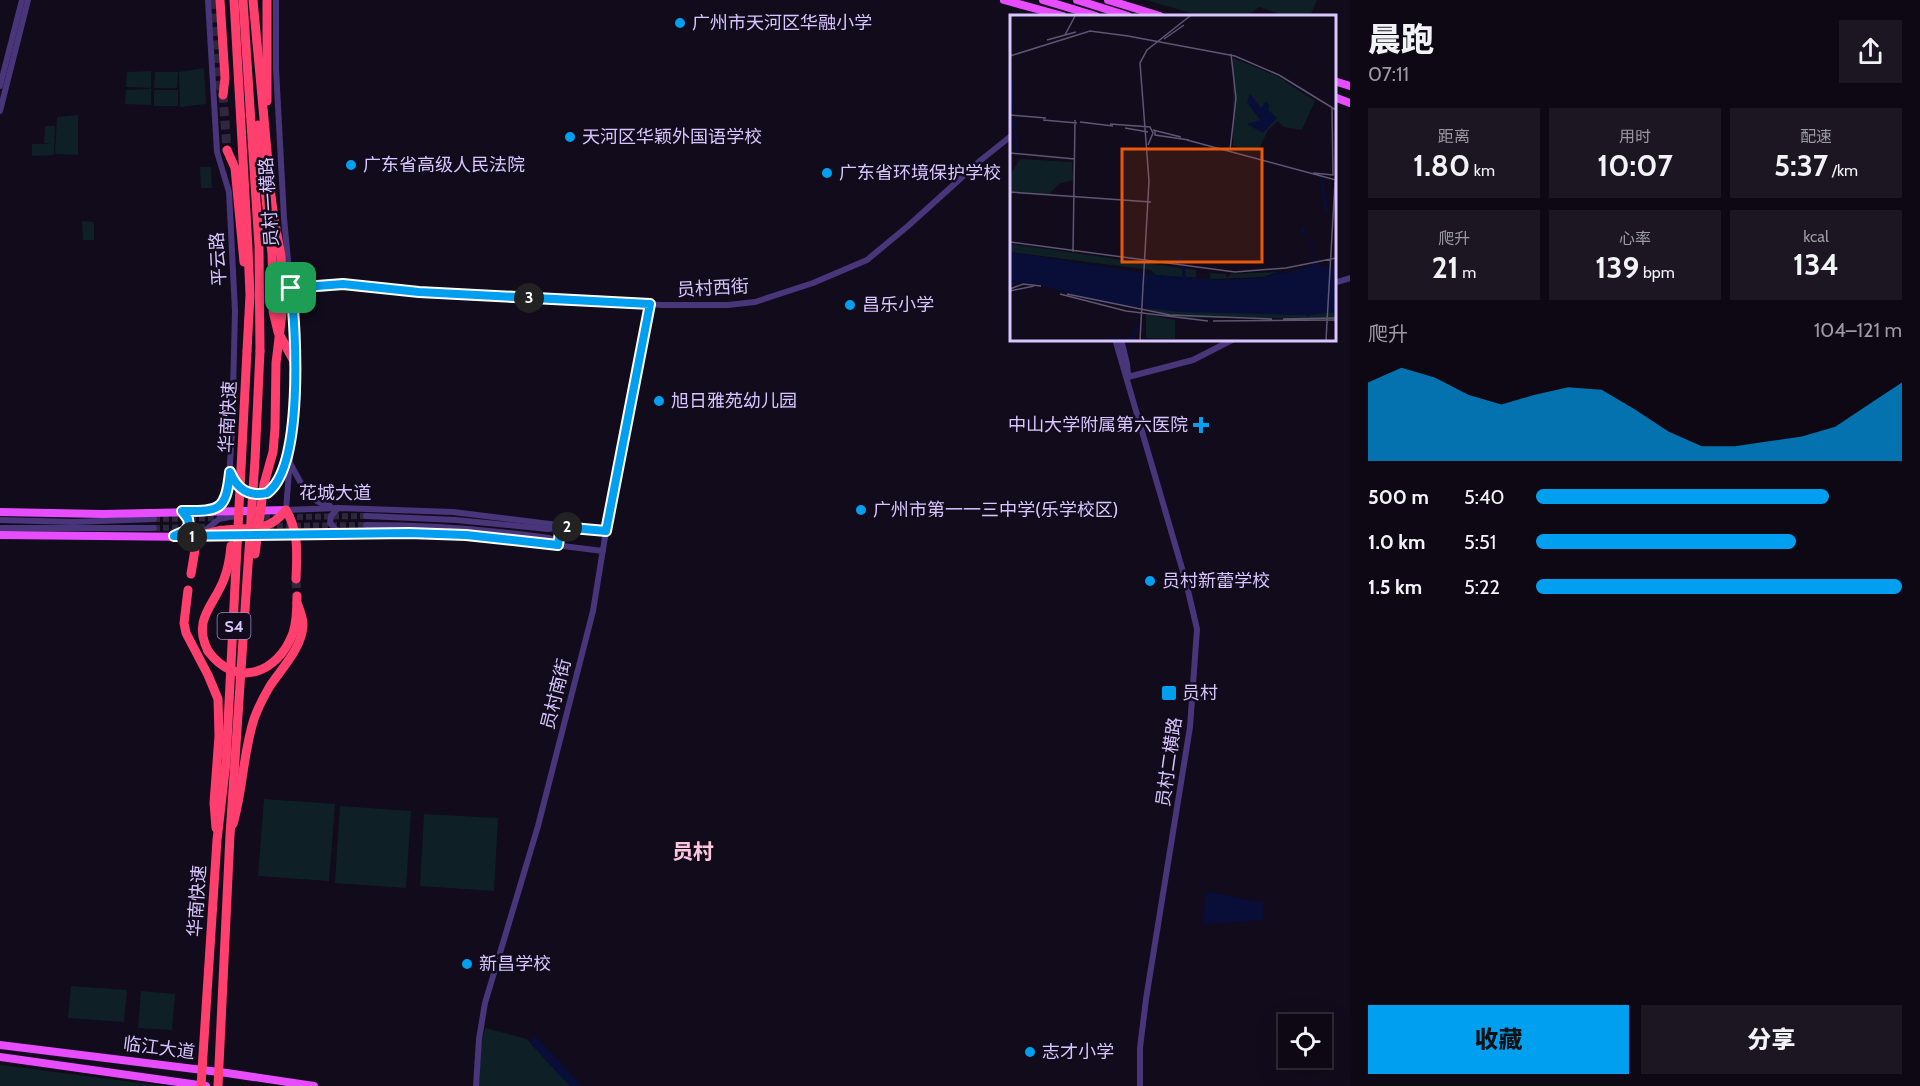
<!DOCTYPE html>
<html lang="zh">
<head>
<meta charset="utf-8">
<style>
  :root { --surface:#0d0814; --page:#1b1622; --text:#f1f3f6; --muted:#9a9aa0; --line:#2d2934; --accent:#009ff0 }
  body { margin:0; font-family:Cabin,"Noto Sans SC",sans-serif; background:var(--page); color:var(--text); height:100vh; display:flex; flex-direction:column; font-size:22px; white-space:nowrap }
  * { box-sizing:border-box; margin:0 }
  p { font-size:20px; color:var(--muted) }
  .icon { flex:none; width:33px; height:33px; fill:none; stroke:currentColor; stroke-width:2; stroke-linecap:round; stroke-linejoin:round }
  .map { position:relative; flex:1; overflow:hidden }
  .sheet { display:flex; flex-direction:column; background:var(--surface); width:570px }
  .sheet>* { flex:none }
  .controls { position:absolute; left:1278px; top:1014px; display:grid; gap:12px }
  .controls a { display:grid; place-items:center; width:54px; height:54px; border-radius:0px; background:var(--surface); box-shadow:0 6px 24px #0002,0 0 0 2px var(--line); font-size:30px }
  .pin { position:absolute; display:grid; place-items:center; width:51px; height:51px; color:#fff; margin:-26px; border-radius:12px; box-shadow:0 3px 9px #0006 }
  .km { position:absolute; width:30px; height:30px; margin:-15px; border-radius:50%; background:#222; color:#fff; font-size:16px; line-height:30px; text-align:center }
  .round { display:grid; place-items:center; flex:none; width:63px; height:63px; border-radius:0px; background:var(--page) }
  .summary { display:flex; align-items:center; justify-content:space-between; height:102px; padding:0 18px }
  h1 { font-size:33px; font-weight:800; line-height:45px }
  .figures { display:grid; grid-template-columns:repeat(3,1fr); gap:9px; height:102px; padding:6px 18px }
  .figures div { display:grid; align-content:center; border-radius:0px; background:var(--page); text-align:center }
  .figures b { font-size:30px; font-weight:800 }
  .figures small { font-size:16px; font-weight:400 }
  .figures p { font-size:16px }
  .chart { height:168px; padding:12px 18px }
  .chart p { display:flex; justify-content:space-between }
  .chart svg { width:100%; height:108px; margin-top:6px; fill:var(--accent); opacity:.7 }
  .cta { display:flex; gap:12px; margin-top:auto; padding:12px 18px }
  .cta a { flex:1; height:69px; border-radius:0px; background:var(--accent); color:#111; font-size:24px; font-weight:800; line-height:69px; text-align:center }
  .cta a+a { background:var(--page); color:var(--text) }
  ul { padding:0 18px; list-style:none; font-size:20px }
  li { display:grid; grid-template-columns:96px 72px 1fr; align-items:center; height:45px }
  li i { height:15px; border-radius:8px; background:var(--accent) }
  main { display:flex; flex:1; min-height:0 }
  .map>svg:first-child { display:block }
  .green { fill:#0e2025 }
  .water { fill:#080e37 }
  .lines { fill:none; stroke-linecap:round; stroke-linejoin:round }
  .river { stroke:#080e37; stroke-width:9 }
  .minor-tunnel { stroke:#2f273d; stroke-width:6; stroke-dasharray:6 3; stroke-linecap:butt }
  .highway-tunnel { stroke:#2f273d; stroke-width:9; stroke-dasharray:9 4.5; stroke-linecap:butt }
  .minor { stroke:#48357a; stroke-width:6 }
  .major { stroke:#e74cff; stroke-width:8 }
  .highway { stroke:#ff406e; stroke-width:9 }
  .major-bridge { stroke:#e74cff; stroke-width:8 }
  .highway-bridge { stroke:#ff406e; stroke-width:9 }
  .route-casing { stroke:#fff; stroke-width:12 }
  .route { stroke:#009ff0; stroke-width:8 }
  .poi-dot { fill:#009ff0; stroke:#110b1b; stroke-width:2 }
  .labels { text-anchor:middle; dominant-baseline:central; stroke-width:5; stroke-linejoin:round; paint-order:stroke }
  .shield { fill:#110b1b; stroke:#9d8dbb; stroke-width:1.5 }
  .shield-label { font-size:16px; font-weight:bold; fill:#d9c5ff }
  .poi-label { font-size:18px; fill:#d9c5ff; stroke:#110b1b; text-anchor:start }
  .street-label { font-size:18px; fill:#d9c5ff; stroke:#110b1b }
  .quarter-label { font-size:21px; font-weight:bold; fill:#ffc7dd; stroke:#110b1b }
  .inset-river { fill:none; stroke:#080e37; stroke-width:3 }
  .inset-road { fill:none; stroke:#615576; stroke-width:1.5 }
  .view { fill:#e8590c; fill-opacity:0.15; stroke:#e8590c; stroke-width:3 }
  .inset-edge { fill:none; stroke:#d9c5ff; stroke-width:3 }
</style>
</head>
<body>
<main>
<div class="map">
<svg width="1350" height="1086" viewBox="0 0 1350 1086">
  <rect width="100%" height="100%" fill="#110b1b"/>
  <g class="green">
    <polygon points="1146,0 1317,0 1310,16 1286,16 1259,7 1247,16 1201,16"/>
    <polygon points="204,68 206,104 180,107 179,72"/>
    <polygon points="151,71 151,88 126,87 127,72"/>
    <polygon points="155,72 178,72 177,88 154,88"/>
    <polygon points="151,89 151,105 125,104 126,90"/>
    <rect x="154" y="90" width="24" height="16"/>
    <polygon points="78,115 78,155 55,154 57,117"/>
    <polygon points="45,126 55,126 54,155 32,156 32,144 52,144 44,143"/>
    <polygon points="200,167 211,167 212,188 201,188"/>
    <polygon points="82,221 94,222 94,240 83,240"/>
    <polygon points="264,799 335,804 329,881 258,876"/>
    <polygon points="340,806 411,811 406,888 335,883"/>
    <polygon points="424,814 498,818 494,891 420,886"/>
    <polygon points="71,986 127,990 124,1022 68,1018"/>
    <polygon points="141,991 175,994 172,1030 138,1028"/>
    <polygon points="485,1028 527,1039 570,1086 478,1086 479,1055"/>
    <polygon points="0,1065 164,1086 0,1086"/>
  </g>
  <polygon class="water" points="1209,892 1263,903 1263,920 1209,924 1202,923 1204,915 1205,895"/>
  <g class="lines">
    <polyline class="river" points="535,1042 576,1086"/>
    <g class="minor-tunnel">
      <polyline points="288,517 366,516"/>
      <polyline points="237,518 278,517"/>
      <polyline points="154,519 221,518"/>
      <polyline points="268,526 366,525"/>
      <polyline points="154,528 210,527"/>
    </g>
    <g class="highway-tunnel">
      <polyline points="213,0 219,82 223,95 227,150"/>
      <polyline points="296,579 297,596"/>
    </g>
    <g class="minor">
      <polyline points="208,0 217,152 229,192 235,311 232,432 228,493 222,504 213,511"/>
      <polyline points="276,0 276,69 284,218 295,335 293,422 286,510"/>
      <polyline points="0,86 22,0"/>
      <polyline points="0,111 28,0"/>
      <polyline points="1334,283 1350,278"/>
      <polyline points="292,288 343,284 419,292 662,305 728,305 755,302 813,283 867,260 908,226 981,160 1011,136"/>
      <polyline points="1115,339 1186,582 1197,629 1190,727 1146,999 1140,1048 1140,1086"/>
      <polyline points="1121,339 1127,364 1128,374"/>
      <polyline points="1128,377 1193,360 1234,339"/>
      <path d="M290,463c11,19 16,38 40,43"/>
      <path d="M231,475c7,15 29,30 43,13 6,-8 10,-22 12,-32"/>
      <polyline points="338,508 331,516 330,523 335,529 343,533"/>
      <polyline points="284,510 339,508 453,512 606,531"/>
      <polyline points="366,516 456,520 548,529 561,527 558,545"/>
      <polyline points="0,520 73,522 154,519"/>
      <path d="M366,525c61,0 122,4 183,13l7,3 2,4"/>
      <polyline points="0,528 154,528"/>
      <polyline points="202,533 219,519 241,515"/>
      <polyline points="207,537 438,534 506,539 603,551"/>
      <polyline points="476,1086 479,1039 485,1003 538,826 593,611 606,531 650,304"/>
    </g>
    <g class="major">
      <polyline points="1004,0 1063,16"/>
      <polyline points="1108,0 1160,16"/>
      <polyline points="1334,81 1350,86"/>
      <polyline points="1334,97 1350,103"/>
      <polyline points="0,512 103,514 286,510"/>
      <polyline points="0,535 197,537"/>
      <polyline points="178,535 185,531 189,525 187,519 182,511"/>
      <polyline points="0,1045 227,1073 314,1086"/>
      <polyline points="0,1057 206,1086"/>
    </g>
    <g class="highway">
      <polyline points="220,0 225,78 223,95"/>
      <polyline points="234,0 248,248 250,295 247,351"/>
      <polyline points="243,0 259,246 260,351"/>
      <polyline points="253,0 268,162"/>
      <polyline points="267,0 267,101"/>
      <polyline points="258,125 272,254 273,296"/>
      <polyline points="227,150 235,168 244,262"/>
      <polyline points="270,188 274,218"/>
      <polyline points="273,311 278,332 295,363"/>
      <path d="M191,574l6,-37c9,-3 19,-7 28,-7 27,-3 43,3 61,-20 13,22 11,44 10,69"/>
      <polyline points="188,590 184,623 186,633 208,675 218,699 219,736 214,803 216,828"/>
      <path d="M208,651c28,38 70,23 85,-18 4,-12 4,-25 4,-37"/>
      <path d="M233,824c10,-34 10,-71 21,-105 4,-11 10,-23 16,-33 12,-18 32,-38 33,-61 0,-8 -3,-15 -6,-22"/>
    </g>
    <g class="major-bridge">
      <polyline points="1043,0 1096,16"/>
      <polyline points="1077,0 1128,16"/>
    </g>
    <g class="highway-bridge">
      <polyline points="255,554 264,484 273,452 275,429 276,363 283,305 281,256 274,218"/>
      <path d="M208,651c-16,-32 6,-45 16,-72 4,-10 6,-22 7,-33"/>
      <polyline points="201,1086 217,840 226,762 247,351"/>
      <polyline points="218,1086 230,835 255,460 260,351"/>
    </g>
  </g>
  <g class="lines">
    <defs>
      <path id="route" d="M343,284l76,8 231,12 -44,227 -45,-4 -3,18 -92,-10 -57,-2 -235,3 11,-5 4,-6 -1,-6 -6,-8c37,0 44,1 48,-39 7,17 18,25 37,21 37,-26 29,-163 24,-205z"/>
    </defs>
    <use href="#route" class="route-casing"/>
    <use href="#route" class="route"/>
  </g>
  <g class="poi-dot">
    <circle cx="680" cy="23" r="6"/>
    <circle cx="570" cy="137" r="6"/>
    <circle cx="351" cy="165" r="6"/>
    <circle cx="827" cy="173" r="6"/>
    <circle cx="850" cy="305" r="6"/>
    <circle cx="659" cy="401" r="6"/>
    <path d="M1198 416h6v6h6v6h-6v6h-6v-6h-6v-6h6z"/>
    <circle cx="861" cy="510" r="6"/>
    <circle cx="1150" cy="581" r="6"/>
    <rect x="1161" y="685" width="16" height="16" rx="3"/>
    <circle cx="467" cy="964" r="6"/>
    <circle cx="1030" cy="1052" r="6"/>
  </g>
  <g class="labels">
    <rect class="shield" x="217.5" y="613" width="33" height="26" rx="4.5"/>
    <g class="shield-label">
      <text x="234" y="626">S4</text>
    </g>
    <g class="poi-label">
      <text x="692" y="23">广州市天河区华融小学</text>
      <text x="582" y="137">天河区华颖外国语学校</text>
      <text x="363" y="165">广东省高级人民法院</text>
      <text x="839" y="173">广东省环境保护学校</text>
      <text x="862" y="305">昌乐小学</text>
      <text x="671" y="401">旭日雅苑幼儿园</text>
      <text x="1188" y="425" text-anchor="end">中山大学附属第六医院</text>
      <text x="873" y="510">广州市第一一三中学(乐学校区)</text>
      <text x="1162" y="581">员村新蕾学校</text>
      <text x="1182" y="693">员村</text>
      <text x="479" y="964">新昌学校</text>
      <text x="1042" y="1052">志才小学</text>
    </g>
    <g class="street-label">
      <text transform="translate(269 202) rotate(-94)">员村一横路</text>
      <text transform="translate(218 259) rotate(-93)">平云路</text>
      <text transform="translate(713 288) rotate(-3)">员村西街</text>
      <text transform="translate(228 417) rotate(-87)">华南快速</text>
      <text x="335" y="493">花城大道</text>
      <text transform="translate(556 694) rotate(-76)">员村南街</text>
      <text transform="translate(1169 762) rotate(-82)">员村二横路</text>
      <text transform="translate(197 901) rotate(-86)">华南快速</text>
      <text transform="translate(159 1048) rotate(7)">临江大道</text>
    </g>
    <g class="quarter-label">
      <text x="693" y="851">员村</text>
    </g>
  </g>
  <g transform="translate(1010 15)">
    <rect width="326" height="326" fill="#110b1b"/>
    <path d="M223,43l44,18 38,25 -13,29 -18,-3 -6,-6 -10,9 -10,21 -25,-5zM10,144l52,3 1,18 -14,4 -11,11 -38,-4v-16zM0,229l186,26v7h-10l-3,-6 -1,6 -26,-2 -5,-5 -141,-18zM266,257l-12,5 -54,2v-6l16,1 1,4 4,-4zM132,293l164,7 29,-3 1,6h-154zM136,299l29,6v19l-29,-1z" fill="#0e2025"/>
    <path d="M240,79l11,14 5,-6 3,3 -1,5 9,8 -14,15 -16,-9 13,-4 -13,-18zM294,211l2,13 9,6 -1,16 9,6 12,-1v46l-26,3 1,4 -4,-4 -126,-3 -74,-9 -67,-18 -18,-3 -11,4v-34l147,23 25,2 2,-3 2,3 32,3 46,-2 13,-4h-5l5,-2 -3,-15 5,17 33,-8 2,-19 -10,-9 -4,-10z" fill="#080e37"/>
    <path class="inset-river" d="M0,45l3,53M3,105l5,32M311,164l6,34M167,242l6,6 1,15M263,297v-9l13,-11 40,-9M97,325l26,-1 2,-9 7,-2"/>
    <path class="inset-road" d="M55,20l10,-19M154,24l20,-14M37,25l29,-8M0,41l80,-25 38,5 107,20 44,19 57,35M0,100l36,3M33,105l34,3M70,107l33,4M100,109l40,3 3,6 -5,12M115,113l23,4M143,115l28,7M145,116v4l34,5M177,125l149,40M220,135l6,-52 -5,-44M0,138l65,6M303,158l20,2 -1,-67M0,177l141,10M0,227l225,30 51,-4 50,-10M63,237l2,-132M0,274l13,-5 18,2M0,276l24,-5M50,279l66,17 82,10M57,279l103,21 102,4M273,304l53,-1M203,306l123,-1M130,325l9,-159 -9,-118 7,-13 43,-34M316,325l9,-158"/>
    <path class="view" d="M112,134h140v113h-140z"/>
    <rect width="326" height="326" class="inset-edge"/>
  </g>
</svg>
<div class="controls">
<a><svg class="icon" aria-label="locate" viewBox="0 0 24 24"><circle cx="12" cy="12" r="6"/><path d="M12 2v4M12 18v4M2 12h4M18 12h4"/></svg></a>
</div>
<div class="pin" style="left:291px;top:288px;background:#1e9e55"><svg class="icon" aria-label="arrive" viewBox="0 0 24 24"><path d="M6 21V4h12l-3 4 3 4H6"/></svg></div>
<b class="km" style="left:192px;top:537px">1</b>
<b class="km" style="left:567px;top:527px">2</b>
<b class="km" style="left:529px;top:298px">3</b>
</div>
<section class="sheet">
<div class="summary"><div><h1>晨跑</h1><p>07:11</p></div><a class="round"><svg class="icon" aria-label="share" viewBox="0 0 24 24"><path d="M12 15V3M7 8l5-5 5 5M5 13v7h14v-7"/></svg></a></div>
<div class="figures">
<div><p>距离</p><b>1.80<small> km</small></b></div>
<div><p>用时</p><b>10:07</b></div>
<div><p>配速</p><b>5:37<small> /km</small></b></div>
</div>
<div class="figures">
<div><p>爬升</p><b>21<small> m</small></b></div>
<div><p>心率</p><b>139<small> bpm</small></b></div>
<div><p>kcal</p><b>134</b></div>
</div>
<div class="chart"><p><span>爬升</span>104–121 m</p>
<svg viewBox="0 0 160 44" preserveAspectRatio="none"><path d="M0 44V12L10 6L20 10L30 17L40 21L50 17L60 14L70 15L80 23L90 32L100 38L110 38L120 36L130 34L140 30L150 21L160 12V44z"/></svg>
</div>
<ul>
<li><b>500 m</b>5:40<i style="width:80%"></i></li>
<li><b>1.0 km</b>5:51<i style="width:71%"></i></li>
<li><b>1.5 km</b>5:22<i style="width:100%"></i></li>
</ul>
<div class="cta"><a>收藏</a><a>分享</a></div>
</section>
</main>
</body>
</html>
